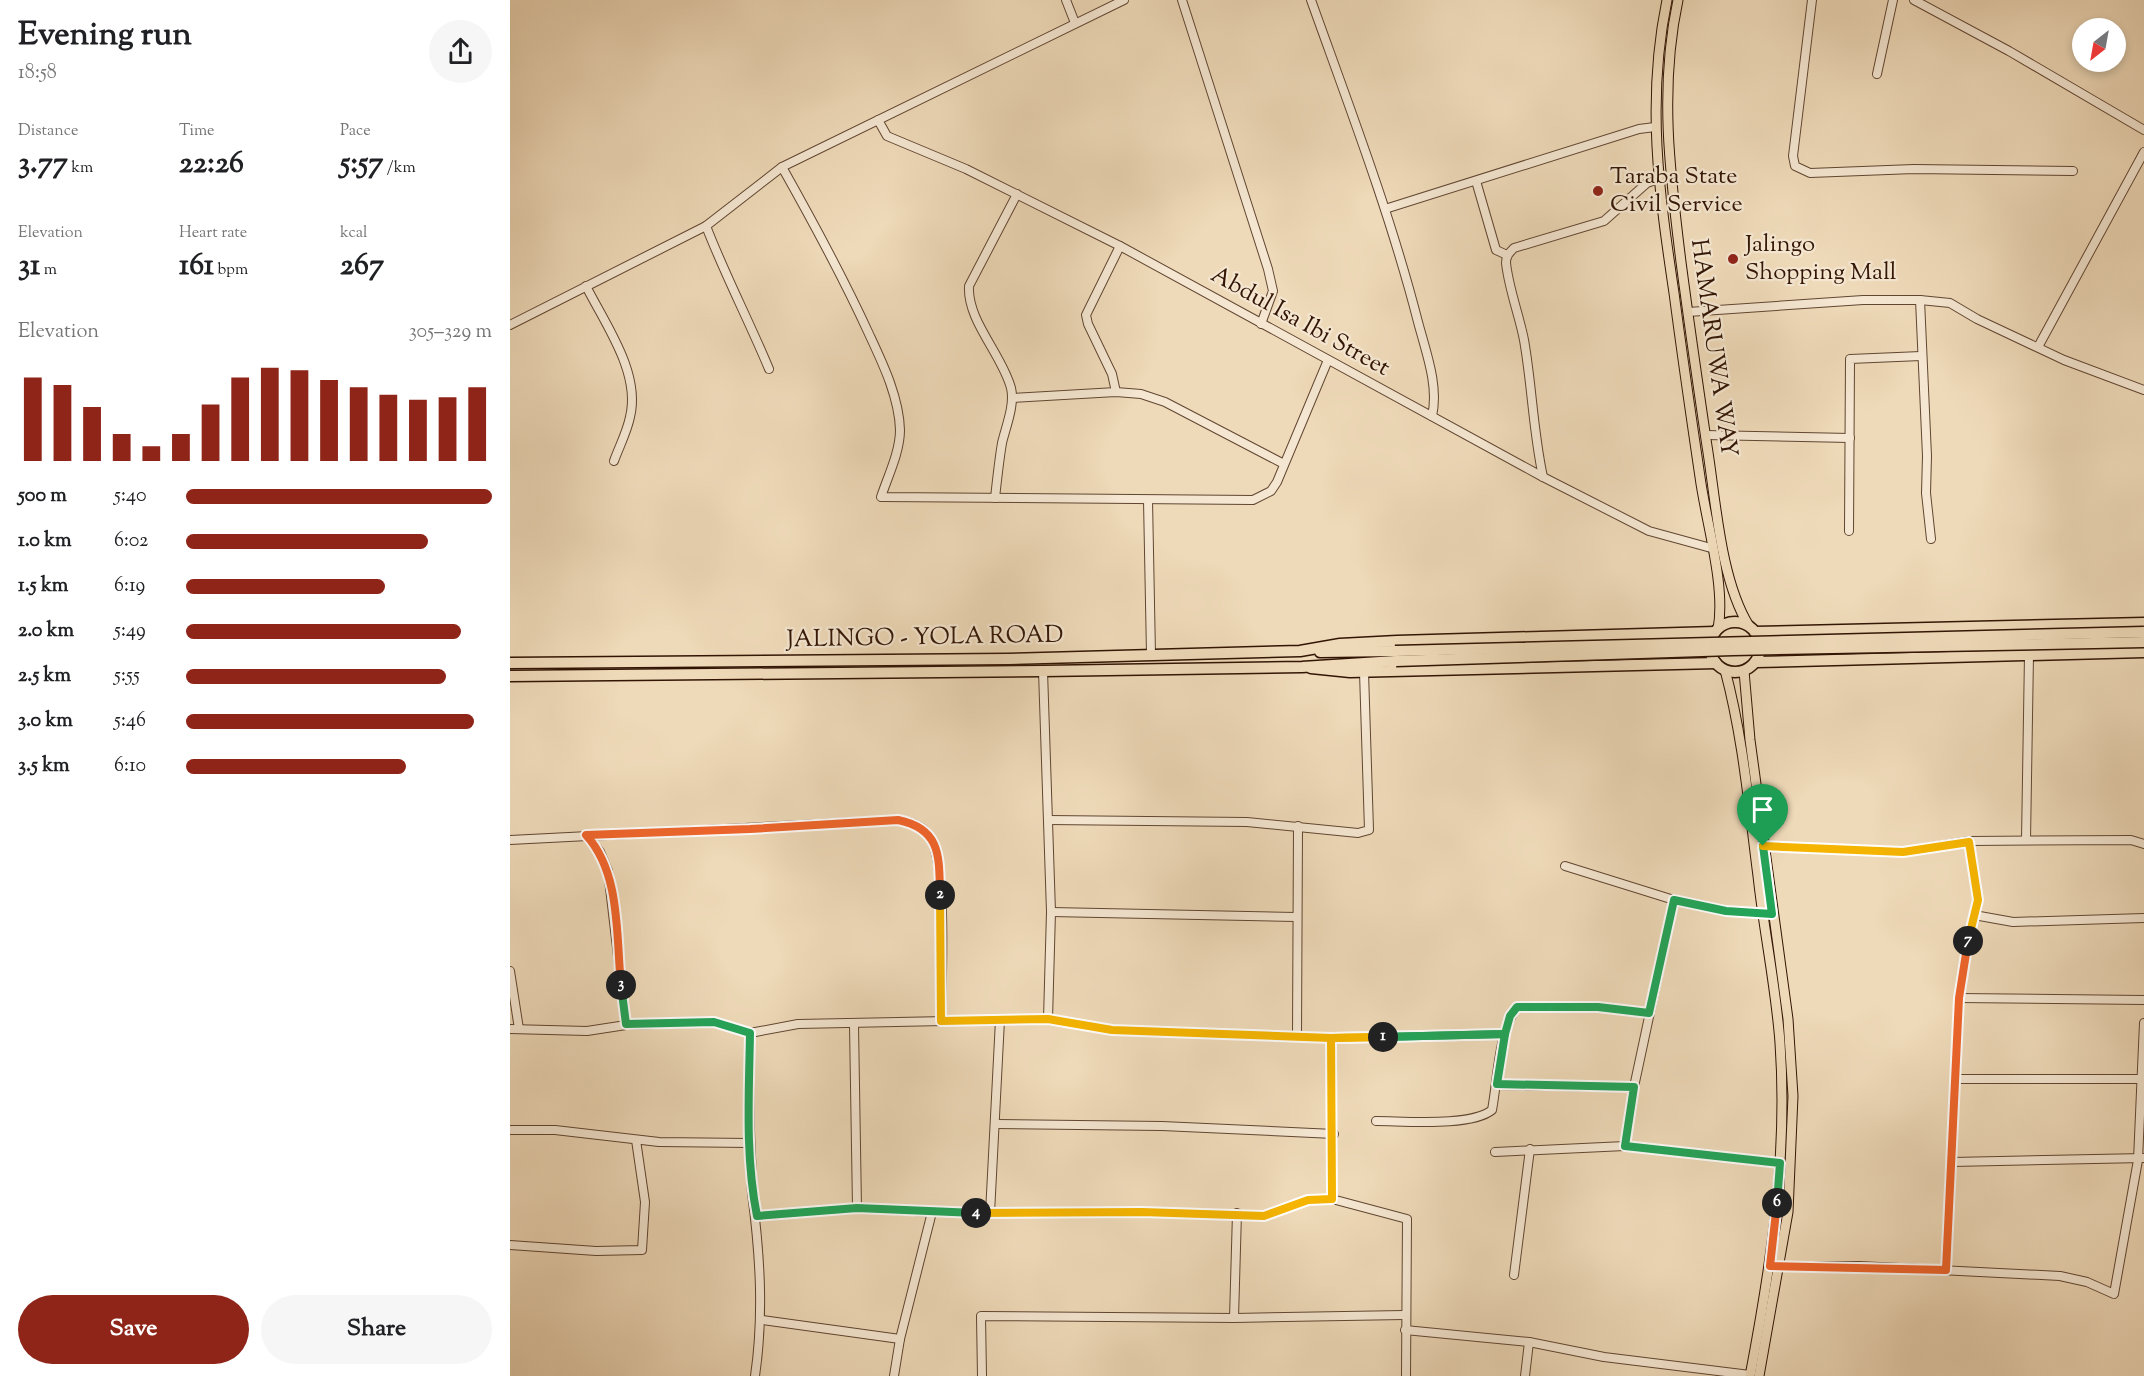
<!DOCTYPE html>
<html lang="en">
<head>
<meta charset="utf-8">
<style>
  :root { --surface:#fff; --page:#f6f6f6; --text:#202124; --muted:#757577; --accent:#8f2418 }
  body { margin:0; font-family:"Sorts Mill Goudy",serif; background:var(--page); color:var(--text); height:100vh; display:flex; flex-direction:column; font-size:22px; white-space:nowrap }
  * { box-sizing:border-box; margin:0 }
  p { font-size:20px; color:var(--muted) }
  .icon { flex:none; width:33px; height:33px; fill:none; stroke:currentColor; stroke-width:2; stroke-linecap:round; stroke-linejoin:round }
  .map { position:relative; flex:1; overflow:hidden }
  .drawer { display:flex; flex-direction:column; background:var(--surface); width:510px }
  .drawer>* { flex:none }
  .needle { width:39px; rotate:211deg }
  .tools { position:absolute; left:1562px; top:18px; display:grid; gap:12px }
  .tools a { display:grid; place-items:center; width:54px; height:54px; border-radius:50%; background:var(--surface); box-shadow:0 3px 9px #0003; font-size:30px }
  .pin { position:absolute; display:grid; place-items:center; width:51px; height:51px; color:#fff; margin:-62px -26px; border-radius:50% 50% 50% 0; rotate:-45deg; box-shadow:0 0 6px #0007 }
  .pin .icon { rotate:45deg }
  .km { position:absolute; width:30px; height:30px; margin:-15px; border-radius:50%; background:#222; color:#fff; font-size:16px; line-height:30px; text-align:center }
  .round { display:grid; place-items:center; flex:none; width:63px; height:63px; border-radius:32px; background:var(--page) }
  .overview { display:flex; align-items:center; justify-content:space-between; height:102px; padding:0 18px }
  h1 { font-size:33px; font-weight:700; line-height:45px }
  .metrics { display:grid; grid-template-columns:repeat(3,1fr); gap:9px; height:102px; padding:6px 18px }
  .metrics div { display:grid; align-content:center }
  .metrics b { font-size:30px; font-weight:700 }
  .metrics small { font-size:16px; font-weight:400 }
  .metrics p { font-size:16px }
  .chart { height:168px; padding:12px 18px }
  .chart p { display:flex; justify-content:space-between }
  .chart svg { width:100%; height:108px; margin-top:6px; stroke:var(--accent); stroke-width:6 }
  .action { display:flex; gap:12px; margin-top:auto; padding:12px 18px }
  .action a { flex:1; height:69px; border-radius:36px; background:var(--accent); color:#fff; font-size:24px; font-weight:700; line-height:69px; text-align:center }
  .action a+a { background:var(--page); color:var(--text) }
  ul { padding:0 18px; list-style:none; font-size:20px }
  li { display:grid; grid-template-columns:96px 72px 1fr; align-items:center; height:45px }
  li i { height:15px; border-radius:8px; background:var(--accent) }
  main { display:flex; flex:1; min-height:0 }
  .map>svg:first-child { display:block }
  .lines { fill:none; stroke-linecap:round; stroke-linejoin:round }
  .minor-casing { stroke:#614631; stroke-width:10 }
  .major-casing { stroke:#321504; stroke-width:11 }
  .highway-casing { stroke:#321504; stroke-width:13 }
  .minor { stroke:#f4e6d1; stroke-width:8 }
  .major { stroke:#eed9b8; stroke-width:9 }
  .highway { stroke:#eed9b8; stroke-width:10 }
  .highway-bridge-casing { stroke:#321504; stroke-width:13; stroke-linecap:butt }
  .highway-bridge { stroke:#eed9b8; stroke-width:10 }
  .split-1-casing { stroke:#fff; stroke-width:12 }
  .split-2-casing { stroke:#fff; stroke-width:12 }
  .split-3-casing { stroke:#fff; stroke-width:12 }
  .split-4-casing { stroke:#fff; stroke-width:12 }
  .split-5-casing { stroke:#fff; stroke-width:12 }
  .split-6-casing { stroke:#fff; stroke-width:12 }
  .split-7-casing { stroke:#fff; stroke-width:12 }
  .split-8-casing { stroke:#fff; stroke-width:12 }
  .split-1 { stroke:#22a559; stroke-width:8 }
  .split-2 { stroke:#f5b400; stroke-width:8 }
  .split-3 { stroke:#f0652b; stroke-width:8 }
  .split-4 { stroke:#22a559; stroke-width:8 }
  .split-5 { stroke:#f5b400; stroke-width:8 }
  .split-6 { stroke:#22a559; stroke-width:8 }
  .split-7 { stroke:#f0652b; stroke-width:8 }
  .split-8 { stroke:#f5b400; stroke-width:8 }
  .poi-dot { fill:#8f2418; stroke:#f4e6d1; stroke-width:2 }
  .labels { text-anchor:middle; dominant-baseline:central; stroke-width:4.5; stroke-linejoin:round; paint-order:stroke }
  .poi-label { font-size:24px; fill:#321504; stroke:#f4e6d1; text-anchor:start }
  .street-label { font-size:24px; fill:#321504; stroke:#f4e6d1 }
</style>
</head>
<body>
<main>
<section class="drawer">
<div class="overview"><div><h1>Evening run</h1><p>18:58</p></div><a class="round"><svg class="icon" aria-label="share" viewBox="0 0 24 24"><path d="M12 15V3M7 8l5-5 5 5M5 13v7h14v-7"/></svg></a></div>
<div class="metrics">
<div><p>Distance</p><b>3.77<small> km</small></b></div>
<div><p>Time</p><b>22:26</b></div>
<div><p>Pace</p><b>5:57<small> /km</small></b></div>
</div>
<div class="metrics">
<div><p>Elevation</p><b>31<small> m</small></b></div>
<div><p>Heart rate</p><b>161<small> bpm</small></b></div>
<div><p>kcal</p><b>267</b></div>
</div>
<div class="chart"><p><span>Elevation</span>305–329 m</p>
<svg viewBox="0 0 160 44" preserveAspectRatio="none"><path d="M5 44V10M15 44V13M25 44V22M35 44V33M45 44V38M55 44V33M65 44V21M75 44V10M85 44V6M95 44V7M105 44V11M115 44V14M125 44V17M135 44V19M145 44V18M155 44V14"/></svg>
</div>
<ul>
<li><b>500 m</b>5:40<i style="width:100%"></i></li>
<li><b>1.0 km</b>6:02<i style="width:79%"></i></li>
<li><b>1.5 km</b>6:19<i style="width:65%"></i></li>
<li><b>2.0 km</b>5:49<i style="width:90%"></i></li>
<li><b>2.5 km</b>5:55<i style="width:85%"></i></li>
<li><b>3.0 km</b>5:46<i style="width:94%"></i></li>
<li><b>3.5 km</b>6:10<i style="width:72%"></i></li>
</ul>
<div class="action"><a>Save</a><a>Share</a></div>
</section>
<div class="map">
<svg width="1634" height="1376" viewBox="0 0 1634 1376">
  <rect width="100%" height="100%" fill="#eed9b8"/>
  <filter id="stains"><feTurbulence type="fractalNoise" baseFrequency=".00333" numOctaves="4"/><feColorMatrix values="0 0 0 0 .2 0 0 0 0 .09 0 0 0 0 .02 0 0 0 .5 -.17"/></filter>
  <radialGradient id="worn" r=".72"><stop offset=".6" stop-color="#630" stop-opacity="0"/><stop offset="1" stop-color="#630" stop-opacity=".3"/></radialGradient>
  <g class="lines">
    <defs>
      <g id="minor">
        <polyline points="556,0 565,23"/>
        <polyline points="672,0 758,269 763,291 751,324"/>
        <path d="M801,0c38,106 79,213 107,322 8,30 21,64 14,94"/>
        <polyline points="1302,0 1283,156 1285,166 1300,173 1404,169 1563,171"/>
        <polyline points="1404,0 1499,51 1634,130"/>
        <polyline points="1367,74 1383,0"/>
        <polyline points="368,120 377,136 456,169 610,246 1033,477 1139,531 1201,548"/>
        <path d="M272,167c31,55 61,110 87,167 14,30 30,63 31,96 0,22 -12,46 -19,67l372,3 18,-9 6,-9 51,-122"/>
        <polyline points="966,181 986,250 997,255"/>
        <polyline points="875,209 1129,129 1145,127"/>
        <path d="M196,226c19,49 43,95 63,143"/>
        <path d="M76,286c19,38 55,87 44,131 -3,15 -11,30 -16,44"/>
        <polyline points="1410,300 1417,456 1416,493 1421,539"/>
        <polyline points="1178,312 1353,300 1410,300 1440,303 1467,319 1554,360 1634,390"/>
        <polyline points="0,325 196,226 272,167 614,0"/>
        <polyline points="1528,347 1634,152"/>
        <polyline points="606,392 602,374 578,324 576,315 610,246"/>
        <polyline points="502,398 606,392 631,394 655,402 774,464"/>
        <polyline points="1195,435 1340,438"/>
        <path d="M1033,477c-10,-46 -11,-92 -19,-137 -5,-26 -15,-50 -18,-77 0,-7 3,-10 8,-15l90,-27 43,-38 11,-4"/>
        <path d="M485,498c2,-18 4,-37 7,-55 4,-17 13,-38 9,-55 -9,-34 -44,-67 -42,-102l48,-92"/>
        <polyline points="638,500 641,654"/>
        <polyline points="1339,531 1340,359 1411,356"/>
        <polyline points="533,671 541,912 538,1019"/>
        <polyline points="538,820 737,822 848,833 859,830 854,672"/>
        <polyline points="76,835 90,852 98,871 116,1025"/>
        <path d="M0,840l388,-20c11,2 21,4 29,13 22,23 14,152 14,188"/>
        <polyline points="1516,840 1519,655"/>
        <polyline points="1253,846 1393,852 1459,841 1621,840 1634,844"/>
        <polyline points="1055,866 1164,900"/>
        <polyline points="541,912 786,917"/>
        <polyline points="1464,915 1503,922 1634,918"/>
        <polyline points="0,971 9,1029"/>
        <polyline points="1449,998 1634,1000"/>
        <polyline points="344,1025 347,1208"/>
        <polyline points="0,1029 77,1031 116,1025 204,1022 240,1033 288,1024 538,1019 602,1030 821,1038 995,1034"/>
        <path d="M240,1033c-1,41 -1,82 1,124 1,12 0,24 1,36 8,62 12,121 3,183"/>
        <polyline points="787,1036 788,826"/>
        <polyline points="821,1038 822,1199"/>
        <polyline points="1445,1079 1631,1079"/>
        <polyline points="987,1085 1124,1087"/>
        <path d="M866,1121c29,0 95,6 116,-11 6,-32 6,-77 25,-103h80l52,6"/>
        <polyline points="486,1124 652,1126 824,1134"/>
        <polyline points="0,1130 45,1130 149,1142 240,1143"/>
        <polyline points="1115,1146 1270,1163"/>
        <polyline points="985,1152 1115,1146 1124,1087 1164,900 1216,911 1262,914"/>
        <polyline points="1442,1162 1634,1158"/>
        <polyline points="480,1213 490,1020"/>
        <polyline points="247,1216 347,1208 422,1212 632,1212 754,1216 797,1200 822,1199 897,1219 896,1376"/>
        <polyline points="0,1245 86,1251 132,1250 135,1202 126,1140"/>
        <polyline points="1264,1266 1350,1266 1550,1276 1577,1282 1604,1294 1628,1160 1634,1023"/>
        <polyline points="1436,1270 1449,998 1459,936 1468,900 1459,841"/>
        <polyline points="1004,1275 1020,1149"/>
        <polyline points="724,1318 727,1213"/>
        <polyline points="252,1320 390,1339"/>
        <polyline points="895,1330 1019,1342 1094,1357 1240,1375"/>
        <polyline points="384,1376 390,1339 422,1212"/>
        <polyline points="472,1376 471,1316 724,1318 894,1315"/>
        <polyline points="1015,1376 1019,1342"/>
      </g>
      <g id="major">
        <path d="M1157,0c-21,101 -8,192 7,293 8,61 17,123 26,184 6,45 26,109 18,152"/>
        <path d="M1168,0c-19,88 -8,174 3,262 8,61 17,123 26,184 9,55 13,133 42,180"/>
        <path d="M1215,670c18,67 24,137 33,206 6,56 18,111 22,167 8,112 -9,223 -30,333"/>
        <polyline points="1234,671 1240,740 1278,1019 1283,1096 1278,1212 1249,1376"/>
      </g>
      <g id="highway">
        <circle cx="1225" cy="647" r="25"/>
        <polyline points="1245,632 1634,623"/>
        <polyline points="810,652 885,651"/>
        <polyline points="1246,662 1634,652"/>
        <polyline points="0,663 498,659 790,651 830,644 887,641 1205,632"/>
        <polyline points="801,668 840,672 1206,663"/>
        <polyline points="0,676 533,671 792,667 886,661"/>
      </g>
    </defs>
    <use href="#minor" class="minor-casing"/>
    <use href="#major" class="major-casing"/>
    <use href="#highway" class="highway-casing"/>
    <use href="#minor" class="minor"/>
    <use href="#major" class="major"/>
    <use href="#highway" class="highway"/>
    <defs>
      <g id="highway-bridge">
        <polyline points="885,651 1634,632"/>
        <polyline points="886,661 1223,650 1634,642"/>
      </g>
    </defs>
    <use href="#highway-bridge" class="highway-bridge-casing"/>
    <use href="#highway-bridge" class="highway-bridge"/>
  </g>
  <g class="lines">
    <defs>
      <polyline id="split-1" points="873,1037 995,1034 1000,1016 1007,1007 1088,1007 1139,1013 1164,900 1216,911 1262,914 1253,846"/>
      <polyline id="split-2" points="430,895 431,1021 538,1019 602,1030 821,1038 873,1037"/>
      <path id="split-3" d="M111,985c-5,-49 0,-112 -35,-150l164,-6 148,-9c44,9 41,38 42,75"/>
      <path id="split-4" d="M111,985l5,39 88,-2 36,11c-1,60 -5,123 7,183l100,-8 119,5"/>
      <polyline id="split-5" points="466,1213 632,1212 754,1216 798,1200 822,1199 821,1038 870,1037"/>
      <polyline id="split-6" points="870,1037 995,1034 987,1084 1124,1087 1115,1146 1270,1163 1267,1203"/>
      <polyline id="split-7" points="1267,1203 1260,1266 1436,1270 1449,998 1458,941"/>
      <polyline id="split-8" points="1253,846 1393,852 1459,842 1468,900 1458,941"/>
    </defs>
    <use href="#split-1" class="split-1-casing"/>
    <use href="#split-2" class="split-2-casing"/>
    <use href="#split-3" class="split-3-casing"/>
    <use href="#split-4" class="split-4-casing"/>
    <use href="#split-5" class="split-5-casing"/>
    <use href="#split-6" class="split-6-casing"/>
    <use href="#split-7" class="split-7-casing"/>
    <use href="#split-8" class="split-8-casing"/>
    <use href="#split-1" class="split-1"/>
    <use href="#split-2" class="split-2"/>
    <use href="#split-3" class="split-3"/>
    <use href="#split-4" class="split-4"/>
    <use href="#split-5" class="split-5"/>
    <use href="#split-6" class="split-6"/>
    <use href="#split-7" class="split-7"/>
    <use href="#split-8" class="split-8"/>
  </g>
  <g class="poi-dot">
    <circle cx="1088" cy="191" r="6"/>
    <circle cx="1223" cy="259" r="6"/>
  </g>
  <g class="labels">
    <g class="poi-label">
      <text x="1100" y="177">Taraba State<tspan x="1100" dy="28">Civil Service</tspan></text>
      <text x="1235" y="245">Jalingo<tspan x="1235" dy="28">Shopping Mall</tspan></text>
    </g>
    <g class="street-label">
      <text transform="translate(790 322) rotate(29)">Abdul Isa Ibi Street</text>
      <text transform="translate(1203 348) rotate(82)">HAMARUWA WAY</text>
      <text transform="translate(415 638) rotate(-1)">JALINGO - YOLA ROAD</text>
    </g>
  </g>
  <rect width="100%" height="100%" filter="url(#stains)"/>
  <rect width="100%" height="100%" fill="url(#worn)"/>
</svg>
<div class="tools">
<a><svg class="needle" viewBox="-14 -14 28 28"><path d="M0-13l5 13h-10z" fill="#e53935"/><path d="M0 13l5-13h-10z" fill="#757577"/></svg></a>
</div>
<div class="pin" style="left:1253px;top:846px;background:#1e9e55"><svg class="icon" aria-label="arrive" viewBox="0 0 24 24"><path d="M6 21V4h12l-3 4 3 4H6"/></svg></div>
<b class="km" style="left:873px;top:1037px">1</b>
<b class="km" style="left:430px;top:895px">2</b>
<b class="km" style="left:111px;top:985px">3</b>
<b class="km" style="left:466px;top:1213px">4</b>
<b class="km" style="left:1267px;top:1203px">6</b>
<b class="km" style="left:1458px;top:941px">7</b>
</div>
</main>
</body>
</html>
